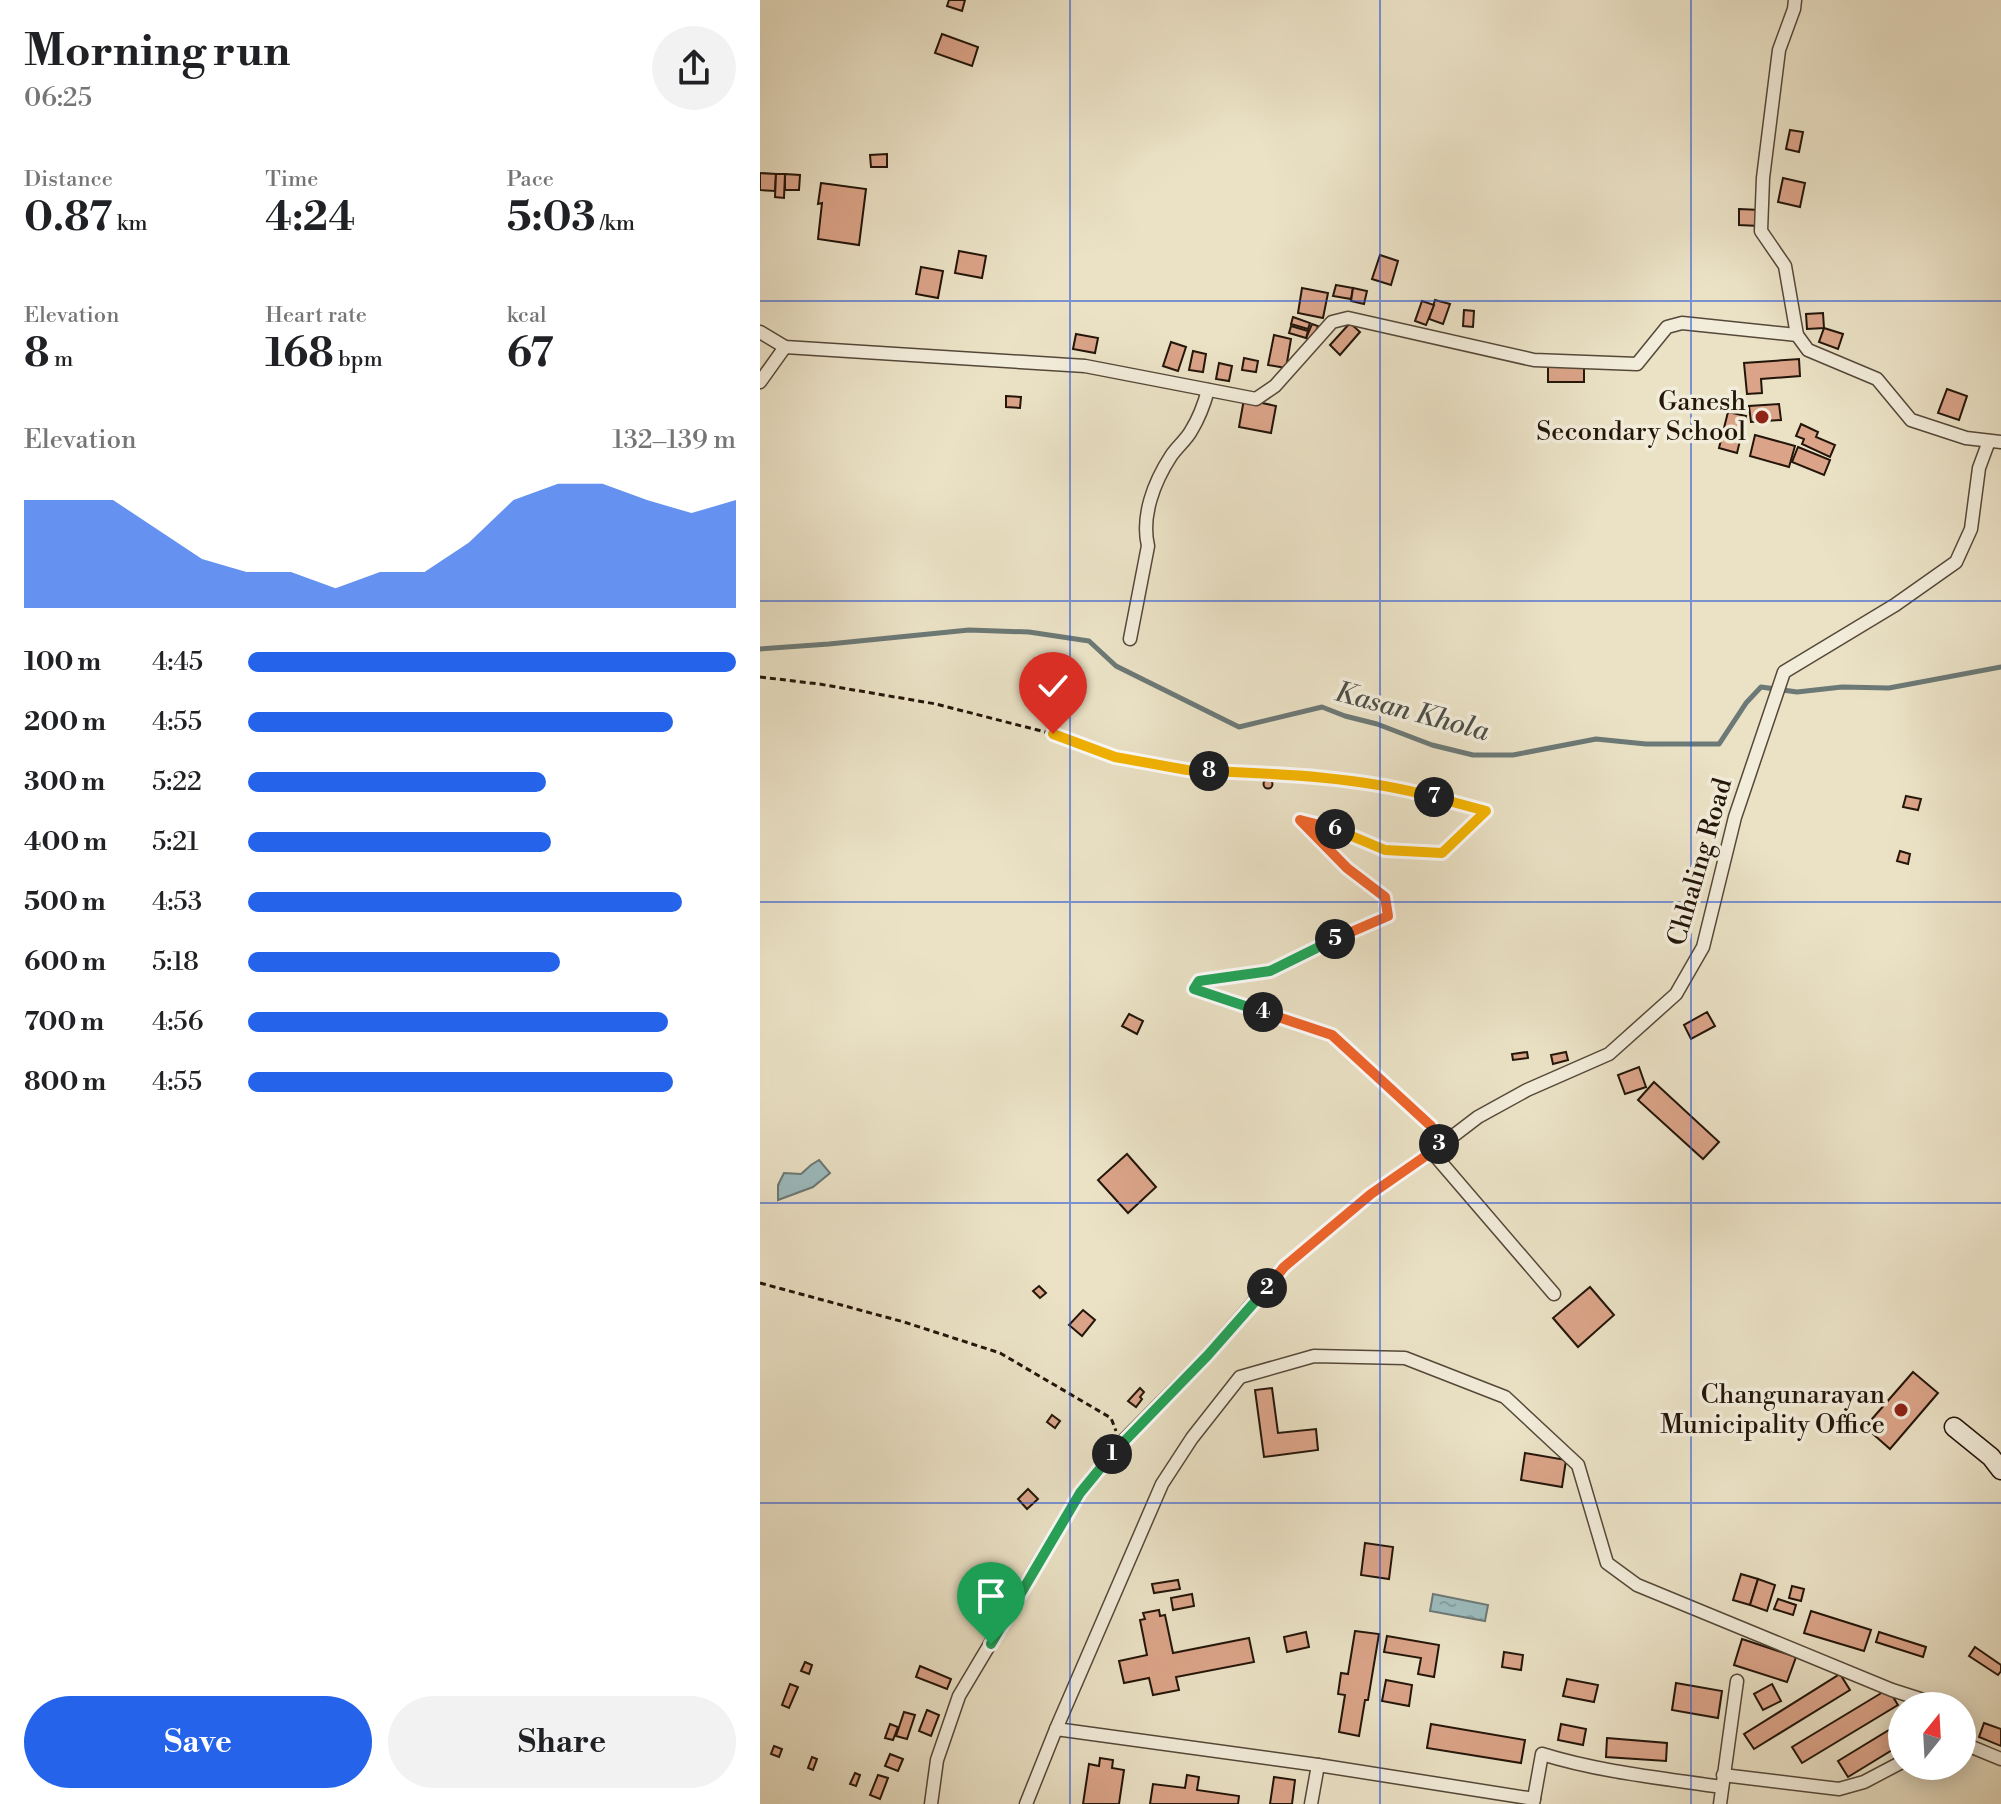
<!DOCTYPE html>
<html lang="en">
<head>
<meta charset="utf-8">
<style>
  :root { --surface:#fff; --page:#f2f2f2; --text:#202124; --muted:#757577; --accent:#2563eb }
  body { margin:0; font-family:"Libre Bodoni",serif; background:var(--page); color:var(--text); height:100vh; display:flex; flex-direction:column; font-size:30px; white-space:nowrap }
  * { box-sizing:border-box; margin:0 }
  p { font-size:26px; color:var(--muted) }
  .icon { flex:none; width:44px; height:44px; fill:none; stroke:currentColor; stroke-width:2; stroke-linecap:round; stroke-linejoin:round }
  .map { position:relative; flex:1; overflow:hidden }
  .drawer { display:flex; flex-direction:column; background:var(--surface); width:760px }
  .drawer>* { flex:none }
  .needle { width:52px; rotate:18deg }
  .tools { position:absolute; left:1128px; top:1692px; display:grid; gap:16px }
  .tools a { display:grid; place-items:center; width:88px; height:88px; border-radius:50%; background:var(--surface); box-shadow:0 4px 20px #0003; font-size:40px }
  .pin { position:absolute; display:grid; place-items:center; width:68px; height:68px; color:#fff; margin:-82px -34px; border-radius:50% 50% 50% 0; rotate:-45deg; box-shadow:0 0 8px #0007 }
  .pin .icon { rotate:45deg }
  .km { position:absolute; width:40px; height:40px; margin:-20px; border-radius:50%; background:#222; color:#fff; font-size:22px; line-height:40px; text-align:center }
  .round { display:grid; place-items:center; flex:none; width:84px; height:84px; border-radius:42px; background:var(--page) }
  .head { display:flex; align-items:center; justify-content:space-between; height:136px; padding:0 24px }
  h1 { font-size:44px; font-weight:700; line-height:60px }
  .metrics { display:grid; grid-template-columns:repeat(3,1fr); gap:12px; height:136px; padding:8px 24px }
  .metrics div { display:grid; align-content:center }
  .metrics b { font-size:40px; font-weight:700 }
  .metrics small { font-size:22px; font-weight:400 }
  .metrics p { font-size:22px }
  .chart { height:224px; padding:16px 24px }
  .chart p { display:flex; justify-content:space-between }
  .chart svg { width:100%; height:144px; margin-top:8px; fill:var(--accent); opacity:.7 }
  .action { display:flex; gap:16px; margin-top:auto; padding:16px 24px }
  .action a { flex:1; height:92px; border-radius:48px; background:var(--accent); color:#fff; font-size:32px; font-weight:700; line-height:92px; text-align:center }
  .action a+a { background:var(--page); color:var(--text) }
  ul { padding:0 24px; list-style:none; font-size:26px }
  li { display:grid; grid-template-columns:128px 96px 1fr; align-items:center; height:60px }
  li i { height:20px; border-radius:10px; background:var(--accent) }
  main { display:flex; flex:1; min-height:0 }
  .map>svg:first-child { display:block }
  .water { fill:url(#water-ripples); stroke:#6c7976; stroke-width:2 }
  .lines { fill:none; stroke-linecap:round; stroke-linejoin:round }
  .stream { stroke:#6c7976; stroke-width:5 }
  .building { fill:#dba489; stroke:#231509; stroke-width:2 }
  .street-casing { stroke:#554838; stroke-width:15 }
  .secondary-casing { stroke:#231509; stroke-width:21 }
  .path { stroke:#231509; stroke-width:3; stroke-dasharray:6 4; stroke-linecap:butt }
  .street { stroke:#f2ecda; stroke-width:12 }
  .secondary { stroke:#f2ecda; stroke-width:18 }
  .split-1-casing { stroke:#fff; stroke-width:16 }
  .split-2-casing { stroke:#fff; stroke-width:16 }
  .split-3-casing { stroke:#fff; stroke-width:16 }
  .split-4-casing { stroke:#fff; stroke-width:16 }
  .split-5-casing { stroke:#fff; stroke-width:16 }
  .split-6-casing { stroke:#fff; stroke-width:16 }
  .split-7-casing { stroke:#fff; stroke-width:16 }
  .split-8-casing { stroke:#fff; stroke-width:16 }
  .split-9-casing { stroke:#fff; stroke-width:16 }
  .split-1 { stroke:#22a559; stroke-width:10 }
  .split-2 { stroke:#22a559; stroke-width:10 }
  .split-3 { stroke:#f0652b; stroke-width:10 }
  .split-4 { stroke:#f0652b; stroke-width:10 }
  .split-5 { stroke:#22a559; stroke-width:10 }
  .split-6 { stroke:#f0652b; stroke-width:10 }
  .split-7 { stroke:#f5b400; stroke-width:10 }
  .split-8 { stroke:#f5b400; stroke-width:10 }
  .split-9 { stroke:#f5b400; stroke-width:10 }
  .grid { fill:none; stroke:#1d4ed8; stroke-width:2; stroke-opacity:0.55 }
  .poi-dot { fill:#8f2418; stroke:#f2ecda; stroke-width:3 }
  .labels { text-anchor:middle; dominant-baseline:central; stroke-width:7; stroke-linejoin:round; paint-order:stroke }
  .poi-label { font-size:26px; fill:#231509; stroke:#f2ecda; text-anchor:end }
  .street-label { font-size:26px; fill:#231509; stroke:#f2ecda }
  .water-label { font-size:28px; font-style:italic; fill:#4d4f49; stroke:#f2ecda }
</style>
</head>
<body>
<main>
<section class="drawer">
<div class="head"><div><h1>Morning run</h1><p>06:25</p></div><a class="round"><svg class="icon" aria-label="share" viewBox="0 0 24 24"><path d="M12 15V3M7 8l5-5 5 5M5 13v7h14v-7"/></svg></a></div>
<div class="metrics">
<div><p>Distance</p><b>0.87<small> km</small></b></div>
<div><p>Time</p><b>4:24</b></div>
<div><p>Pace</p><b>5:03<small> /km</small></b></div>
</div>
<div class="metrics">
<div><p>Elevation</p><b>8<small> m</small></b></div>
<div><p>Heart rate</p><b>168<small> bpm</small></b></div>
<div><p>kcal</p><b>67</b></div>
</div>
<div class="chart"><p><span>Elevation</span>132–139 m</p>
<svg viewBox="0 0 160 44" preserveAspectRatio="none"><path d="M0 44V11L10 11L20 11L30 20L40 29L50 33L60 33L70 38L80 33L90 33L100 24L110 11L120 6L130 6L140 11L150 15L160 11V44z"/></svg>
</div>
<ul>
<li><b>100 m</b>4:45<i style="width:100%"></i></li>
<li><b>200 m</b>4:55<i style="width:87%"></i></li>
<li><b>300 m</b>5:22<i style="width:61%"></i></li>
<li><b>400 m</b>5:21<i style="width:62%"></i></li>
<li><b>500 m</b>4:53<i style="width:89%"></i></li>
<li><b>600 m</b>5:18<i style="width:64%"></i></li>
<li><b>700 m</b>4:56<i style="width:86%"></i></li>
<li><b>800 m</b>4:55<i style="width:87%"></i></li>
</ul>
<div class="action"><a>Save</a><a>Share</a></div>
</section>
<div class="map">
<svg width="1241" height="1804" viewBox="0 0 1241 1804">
  <defs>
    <pattern id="water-ripples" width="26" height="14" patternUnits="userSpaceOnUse" patternTransform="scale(2)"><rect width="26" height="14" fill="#9cbcbf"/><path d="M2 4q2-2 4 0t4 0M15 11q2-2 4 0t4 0" fill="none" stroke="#86a1a3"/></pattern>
  </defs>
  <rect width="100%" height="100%" fill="#ebe2c6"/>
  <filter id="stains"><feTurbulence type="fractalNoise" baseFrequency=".0025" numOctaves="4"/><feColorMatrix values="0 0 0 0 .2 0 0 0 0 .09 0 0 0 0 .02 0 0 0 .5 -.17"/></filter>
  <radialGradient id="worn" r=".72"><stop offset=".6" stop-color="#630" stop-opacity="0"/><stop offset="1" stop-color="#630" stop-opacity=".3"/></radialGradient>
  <g class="water">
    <polygon points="59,1160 70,1173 53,1187 18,1200 18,1185 24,1173 41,1174 51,1165"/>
    <polygon points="673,1594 728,1605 725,1621 670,1611"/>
  </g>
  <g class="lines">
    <polyline class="stream" points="0,649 69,644 209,630 269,632 329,641 356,666 479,727 562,707 585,716 617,724 672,745 713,755 753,755 836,739 886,744 959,744 986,703 1001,687 1037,692 1082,687 1129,688 1241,667"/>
  </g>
  <g class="building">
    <polygon points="189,0 205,0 202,11 187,6"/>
    <polygon points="182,34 218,47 212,66 175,53"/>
    <polygon points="1030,130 1043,132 1039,152 1026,149"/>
    <polygon points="127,154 127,167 111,167 110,155"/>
    <polygon points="0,173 16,174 15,191 0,190"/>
    <polygon points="16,174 25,174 24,198 15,197"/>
    <polygon points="25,174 40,175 39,190 25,190"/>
    <polygon points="1023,178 1045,183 1040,207 1018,202"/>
    <polygon points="61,183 106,189 99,245 58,239 62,203 58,204"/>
    <polygon points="979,209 1000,210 999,226 979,225"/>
    <polygon points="199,251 226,256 222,278 195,273"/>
    <polygon points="620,255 638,261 631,285 612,279"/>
    <polygon points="161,267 183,271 178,298 156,294"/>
    <polygon points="576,285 593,288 591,299 573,296"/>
    <polygon points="542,288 568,293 563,318 538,313"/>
    <polygon points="593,288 607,291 604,304 591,301"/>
    <polygon points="675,300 690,304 683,324 669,319"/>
    <polygon points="662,301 674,305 666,325 655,321"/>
    <polygon points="704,310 714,311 713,327 703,326"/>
    <polygon points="1063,313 1064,328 1047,329 1046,314"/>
    <polygon points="533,317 550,323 548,329 531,324"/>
    <polygon points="590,323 600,332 580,355 570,345"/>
    <polygon points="552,324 558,326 552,341 546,338"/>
    <polygon points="531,326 548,331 546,338 529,333"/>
    <polygon points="1064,328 1083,334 1078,349 1059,342"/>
    <polygon points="316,334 338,338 335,353 313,349"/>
    <polygon points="514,335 531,339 526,368 508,365"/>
    <polygon points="411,342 426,347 418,371 403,366"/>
    <polygon points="433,351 446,354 443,372 429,370"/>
    <polygon points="484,358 498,361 496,372 482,370"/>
    <polygon points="1039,359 1040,376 1001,379 1002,393 987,394 984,363"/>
    <polygon points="459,363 472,366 469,381 456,379"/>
    <polygon points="788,365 824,366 824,382 788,382"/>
    <polygon points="1187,389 1207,396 1199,420 1178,413"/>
    <polygon points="246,396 261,397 260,408 246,407"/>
    <polygon points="484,399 516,406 511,433 479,427"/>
    <polygon points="1019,404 1021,420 991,422 989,406"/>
    <polygon points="968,412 986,416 977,453 959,448"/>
    <polygon points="1041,424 1058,432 1056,437 1075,445 1070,457 1042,444 1044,439 1036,436"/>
    <polygon points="995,435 1035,446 1029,467 990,456"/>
    <polygon points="1038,447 1070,460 1064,475 1032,462"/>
    <circle cx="508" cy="784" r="4.5"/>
    <polygon points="1146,796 1161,799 1158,810 1143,807"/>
    <polygon points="1140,851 1150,854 1148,864 1137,861"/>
    <polygon points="947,1012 955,1026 931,1039 924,1025"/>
    <polygon points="369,1014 383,1021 377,1034 362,1026"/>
    <polygon points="767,1052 768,1058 753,1060 752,1054"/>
    <polygon points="806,1052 808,1060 793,1064 791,1055"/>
    <polygon points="879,1067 886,1087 865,1094 858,1075"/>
    <polygon points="894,1082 959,1142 943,1159 878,1100"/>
    <polygon points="367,1154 396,1187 368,1213 338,1180"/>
    <polygon points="279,1286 286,1293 280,1298 273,1291"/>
    <polygon points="830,1287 854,1315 818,1347 793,1318"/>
    <polygon points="323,1310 335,1320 322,1336 309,1325"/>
    <polygon points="1153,1372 1178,1393 1130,1449 1105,1427"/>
    <polygon points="380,1388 384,1392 380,1397 382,1399 376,1407 368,1401"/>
    <polygon points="512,1388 518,1433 556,1429 558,1450 504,1457 495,1390"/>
    <polygon points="292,1415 300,1421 295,1428 287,1422"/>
    <polygon points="765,1453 806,1460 802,1487 761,1480"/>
    <polygon points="268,1489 278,1499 267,1509 258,1499"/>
    <polygon points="605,1543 633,1547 629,1579 601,1575"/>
    <polygon points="981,1574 998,1579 990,1605 973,1600"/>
    <polygon points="998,1579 1015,1585 1007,1611 990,1605"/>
    <polygon points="418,1580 420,1589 394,1593 392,1584"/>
    <polygon points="1032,1586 1044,1589 1041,1601 1029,1598"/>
    <polygon points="432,1594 434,1606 413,1610 411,1598"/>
    <polygon points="1018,1599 1036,1605 1033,1615 1014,1609"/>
    <polygon points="399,1610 400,1616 405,1615 413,1653 489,1638 494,1662 416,1677 419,1690 393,1695 389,1678 364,1683 359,1661 387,1655 380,1620 385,1619 383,1613"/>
    <polygon points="1051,1611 1111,1630 1104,1651 1044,1633"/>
    <polygon points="595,1631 619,1634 608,1700 605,1700 599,1736 579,1732 585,1695 578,1694 581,1673 588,1674"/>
    <polygon points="546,1632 549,1647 527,1652 524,1637"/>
    <polygon points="1119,1632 1166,1647 1163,1657 1116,1642"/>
    <polygon points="627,1636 679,1645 674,1677 658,1674 661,1658 624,1652"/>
    <polygon points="982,1639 1036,1657 1027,1682 974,1665"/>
    <polygon points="1215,1647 1241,1665 1241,1671 1238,1675 1209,1656"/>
    <polygon points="744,1652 763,1655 761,1670 742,1667"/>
    <polygon points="45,1662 52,1665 49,1674 41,1671"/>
    <polygon points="160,1666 191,1679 187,1689 156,1677"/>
    <polygon points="1080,1674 1090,1690 994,1749 984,1734"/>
    <polygon points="807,1679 838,1685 834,1702 803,1696"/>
    <polygon points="626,1680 652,1685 649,1706 622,1701"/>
    <polygon points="916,1683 962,1691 958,1718 912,1710"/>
    <polygon points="30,1684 38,1687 29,1708 22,1705"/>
    <polygon points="1012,1684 1021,1701 1003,1710 994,1694"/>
    <polygon points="1128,1689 1138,1705 1042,1763 1032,1747"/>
    <polygon points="167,1710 179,1715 171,1736 159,1731"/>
    <polygon points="144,1712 155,1715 147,1739 136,1736"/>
    <polygon points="1142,1722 1142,1744 1088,1777 1078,1761"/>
    <polygon points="1224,1723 1241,1729 1241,1746 1219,1737"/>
    <polygon points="130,1724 138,1727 133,1740 125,1738"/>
    <polygon points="671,1724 765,1740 761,1763 667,1748"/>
    <polygon points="801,1724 826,1729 823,1745 798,1740"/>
    <polygon points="847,1738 907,1743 906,1761 846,1757"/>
    <polygon points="14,1746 22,1749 19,1757 11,1754"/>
    <polygon points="130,1754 143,1759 138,1771 125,1766"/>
    <polygon points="52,1757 57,1759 53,1770 48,1768"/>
    <polygon points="340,1758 353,1760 352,1768 364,1770 359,1804 323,1804 329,1764 339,1766"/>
    <polygon points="95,1773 100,1775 96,1786 90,1784"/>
    <polygon points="118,1775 128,1778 120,1799 110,1795"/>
    <polygon points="427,1775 439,1777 437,1790 479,1796 478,1804 390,1804 393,1784 425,1788"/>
    <polygon points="514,1777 535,1780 532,1804 510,1804"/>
  </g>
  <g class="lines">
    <defs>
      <g id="street">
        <polyline points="1035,0 1034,9 1019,50 1003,178 1001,231 1025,266 1037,335"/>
        <polyline points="0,332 25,347 325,366 496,399 515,386 572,322 588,318 774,360 877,364 907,327 922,323 1037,335 1048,350 1117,379 1151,420 1206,438 1241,442"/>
        <polyline points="0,382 25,347"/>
        <path d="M370,639l18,-93c-7,-30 6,-64 23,-90 6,-9 15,-16 20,-25 8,-13 13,-26 17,-41"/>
        <polyline points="672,1152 794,1294"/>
        <polyline points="296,1729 558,1765 774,1799"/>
        <polyline points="1202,1743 1241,1759"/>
        <polyline points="963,1775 1079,1789 1104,1782 1142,1762"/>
        <polyline points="171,1804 177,1760 199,1696 320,1493 360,1444 448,1355 524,1267 611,1194 680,1146 718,1117 767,1090 849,1054 916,994 943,947 975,817 1024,672 1135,605 1196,562 1211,529 1219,468 1229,441"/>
        <polyline points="266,1804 296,1729 402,1484 432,1438 480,1377 554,1356 645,1358 745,1397 818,1465 847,1563 877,1585 1132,1690 1182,1706"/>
        <polyline points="551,1804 558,1765"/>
        <path d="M773,1804l9,-50c58,18 119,24 180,33"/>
        <polyline points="960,1804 977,1681"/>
      </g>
      <polyline id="secondary" points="1194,1427 1231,1457 1241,1470"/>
    </defs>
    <use href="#street" class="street-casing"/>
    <use href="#secondary" class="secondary-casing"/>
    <g class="path">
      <polyline points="0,677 59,684 176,704 293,734 355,757 427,770 536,775 641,788 726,811 682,853 625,850 567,826 540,820 587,868 625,897 628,916 568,942 510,971 439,981 434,989 572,1035 671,1126 675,1135"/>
      <polyline points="0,1283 144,1322 240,1353 351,1418 356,1431"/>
    </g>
    <use href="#street" class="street"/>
    <use href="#secondary" class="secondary"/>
  </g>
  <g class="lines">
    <defs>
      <polyline id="split-1" points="231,1644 320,1493 352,1454"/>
      <polyline id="split-2" points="352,1454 448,1355 507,1288"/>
      <polyline id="split-3" points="507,1288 524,1267 611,1194 680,1146 679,1144"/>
      <polyline id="split-4" points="503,1012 572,1035 671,1126 679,1144"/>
      <polyline id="split-5" points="503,1012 434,989 439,981 510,971 575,939"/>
      <polyline id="split-6" points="575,829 540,820 587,868 625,897 628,916 575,939"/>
      <polyline id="split-7" points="575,829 625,850 682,853 726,811 674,797"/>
      <path id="split-8" d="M449,771c75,3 152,6 225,26"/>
      <polyline id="split-9" points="293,734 355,757 427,770 449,771"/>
    </defs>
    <use href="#split-1" class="split-1-casing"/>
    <use href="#split-2" class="split-2-casing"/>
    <use href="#split-3" class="split-3-casing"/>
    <use href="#split-4" class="split-4-casing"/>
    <use href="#split-5" class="split-5-casing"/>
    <use href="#split-6" class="split-6-casing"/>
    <use href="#split-7" class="split-7-casing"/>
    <use href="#split-8" class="split-8-casing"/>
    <use href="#split-9" class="split-9-casing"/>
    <use href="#split-1" class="split-1"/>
    <use href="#split-2" class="split-2"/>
    <use href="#split-3" class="split-3"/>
    <use href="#split-4" class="split-4"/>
    <use href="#split-5" class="split-5"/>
    <use href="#split-6" class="split-6"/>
    <use href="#split-7" class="split-7"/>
    <use href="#split-8" class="split-8"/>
    <use href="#split-9" class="split-9"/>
  </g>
  <path class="grid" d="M310,0v1804M620,0v1804M931,0v1804M0,301h1241M0,601h1241M0,902h1241M0,1203h1241M0,1503h1241"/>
  <g class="poi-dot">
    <circle cx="1002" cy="417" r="8"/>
    <circle cx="1141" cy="1410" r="8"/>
  </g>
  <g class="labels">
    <g class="poi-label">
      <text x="986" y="402">Ganesh<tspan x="986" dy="30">Secondary School</tspan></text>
      <text x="1125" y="1395">Changunarayan<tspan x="1125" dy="30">Municipality Office</tspan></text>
    </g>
    <g class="street-label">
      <text transform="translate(940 862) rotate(-74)">Chhaling Road</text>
    </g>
    <g class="water-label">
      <text transform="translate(652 712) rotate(15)">Kasan Khola</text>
    </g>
  </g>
  <rect width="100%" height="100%" filter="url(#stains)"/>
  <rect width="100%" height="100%" fill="url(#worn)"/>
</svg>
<div class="tools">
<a><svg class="needle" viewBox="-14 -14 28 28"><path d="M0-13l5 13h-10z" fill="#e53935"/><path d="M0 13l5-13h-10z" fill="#757577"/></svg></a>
</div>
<div class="pin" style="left:231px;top:1644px;background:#1e9e55"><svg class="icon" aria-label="arrive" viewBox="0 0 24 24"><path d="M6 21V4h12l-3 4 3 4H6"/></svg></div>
<div class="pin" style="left:293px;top:734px;background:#d93025"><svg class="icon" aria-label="check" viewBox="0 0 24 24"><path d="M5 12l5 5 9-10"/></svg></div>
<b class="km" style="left:352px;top:1454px">1</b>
<b class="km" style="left:507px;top:1288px">2</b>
<b class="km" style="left:679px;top:1144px">3</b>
<b class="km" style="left:503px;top:1012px">4</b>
<b class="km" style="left:575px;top:939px">5</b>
<b class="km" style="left:575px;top:829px">6</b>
<b class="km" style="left:674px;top:797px">7</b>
<b class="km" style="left:449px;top:771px">8</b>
</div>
</main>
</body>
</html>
